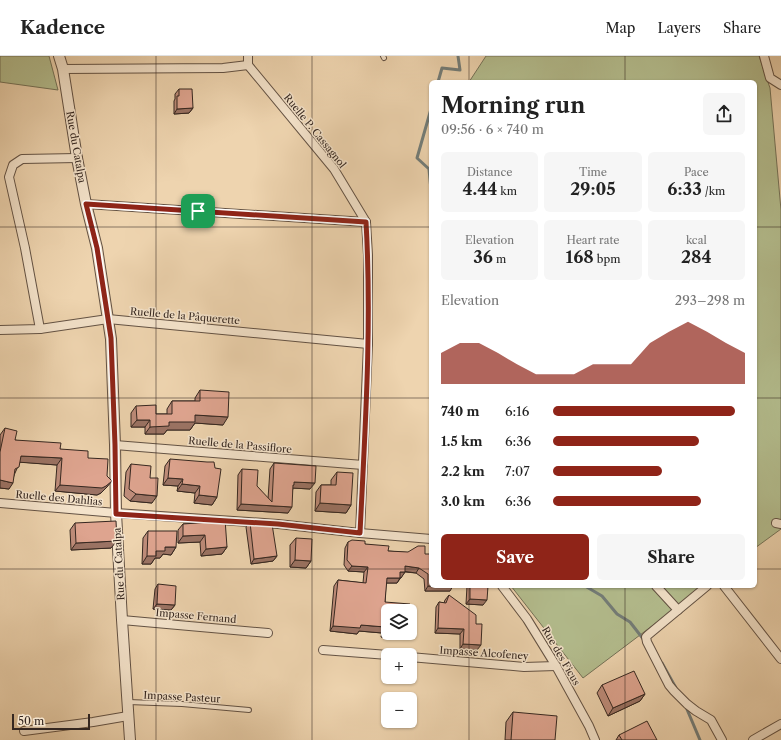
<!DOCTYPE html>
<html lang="en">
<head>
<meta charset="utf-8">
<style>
  :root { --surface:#fff; --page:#f6f6f6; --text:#222; --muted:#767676; --line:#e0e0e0; --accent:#8f2418 }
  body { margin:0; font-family:"Libre Caslon Text",serif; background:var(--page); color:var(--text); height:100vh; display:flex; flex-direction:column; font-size:15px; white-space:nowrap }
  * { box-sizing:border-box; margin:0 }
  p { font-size:13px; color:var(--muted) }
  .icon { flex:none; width:22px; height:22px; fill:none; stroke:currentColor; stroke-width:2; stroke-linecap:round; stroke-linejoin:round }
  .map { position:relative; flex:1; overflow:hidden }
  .drawer { position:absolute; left:429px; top:24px; width:328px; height:508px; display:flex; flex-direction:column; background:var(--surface); border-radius:6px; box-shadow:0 1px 3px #0004 }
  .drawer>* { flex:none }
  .fabs { position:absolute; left:381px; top:548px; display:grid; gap:8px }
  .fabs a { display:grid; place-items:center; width:36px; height:36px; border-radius:6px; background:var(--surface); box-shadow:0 1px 3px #0004; font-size:20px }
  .scale { position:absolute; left:12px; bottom:10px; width:78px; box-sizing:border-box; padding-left:4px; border:2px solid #352720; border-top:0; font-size:11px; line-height:14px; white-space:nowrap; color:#352720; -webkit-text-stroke:3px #f4e3cb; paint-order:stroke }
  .pin { position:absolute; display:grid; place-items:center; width:34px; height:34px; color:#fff; margin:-17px; border-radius:8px; box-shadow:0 2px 6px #0006 }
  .round { display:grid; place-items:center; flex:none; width:42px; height:42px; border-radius:6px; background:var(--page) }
  .head { display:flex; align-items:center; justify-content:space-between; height:68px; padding:0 12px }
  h1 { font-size:22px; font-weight:800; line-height:30px }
  .metrics { display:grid; grid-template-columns:repeat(3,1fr); gap:6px; height:68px; padding:4px 12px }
  .metrics div { display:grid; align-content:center; border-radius:6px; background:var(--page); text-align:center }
  .metrics b { font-size:17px; font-weight:800 }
  .metrics small { font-size:11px; font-weight:400 }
  .metrics p { font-size:11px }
  .chart { height:112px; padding:8px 12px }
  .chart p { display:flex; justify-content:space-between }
  .chart svg { width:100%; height:72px; margin-top:4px; fill:var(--accent); opacity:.7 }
  .cta { display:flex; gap:8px; margin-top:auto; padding:8px 12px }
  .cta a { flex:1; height:46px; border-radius:6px; background:var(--accent); color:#fff; font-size:16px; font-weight:800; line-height:46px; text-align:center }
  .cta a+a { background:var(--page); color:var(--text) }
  ul { padding:0 12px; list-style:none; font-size:13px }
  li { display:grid; grid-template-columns:64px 48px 1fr; align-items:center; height:30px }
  li i { height:10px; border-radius:5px; background:var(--accent) }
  header { display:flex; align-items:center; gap:24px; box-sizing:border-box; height:56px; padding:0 20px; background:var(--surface); border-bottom:1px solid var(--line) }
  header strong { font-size:19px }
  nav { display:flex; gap:22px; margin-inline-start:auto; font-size:14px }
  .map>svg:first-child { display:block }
  .green { fill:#b4be8f; stroke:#747258 }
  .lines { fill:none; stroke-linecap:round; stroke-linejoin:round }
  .stream { stroke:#737d79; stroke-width:3 }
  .service-casing { stroke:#635244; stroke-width:6 }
  .minor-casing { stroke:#635244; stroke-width:10 }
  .tertiary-casing { stroke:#635244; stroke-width:12 }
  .service { stroke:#f4e3cb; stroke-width:4 }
  .minor { stroke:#f4e3cb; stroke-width:8 }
  .tertiary { stroke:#f4e3cb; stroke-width:10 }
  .wall { fill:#bf8d7b; stroke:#352720 }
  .shaded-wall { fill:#9b7364; stroke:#352720 }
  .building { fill:#dea48f; stroke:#352720 }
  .route-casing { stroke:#fff; stroke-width:8 }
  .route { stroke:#8f2418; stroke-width:5 }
  .grid { fill:none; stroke:#352720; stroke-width:1; stroke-opacity:0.55 }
  .labels { text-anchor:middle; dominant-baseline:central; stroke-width:3; stroke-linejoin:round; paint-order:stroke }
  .street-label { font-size:10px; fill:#352720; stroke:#f4e3cb }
</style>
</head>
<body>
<header>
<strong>Kadence</strong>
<nav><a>Map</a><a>Layers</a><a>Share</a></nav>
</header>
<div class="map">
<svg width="781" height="684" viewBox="0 0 781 684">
  <rect width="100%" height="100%" fill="#eed4af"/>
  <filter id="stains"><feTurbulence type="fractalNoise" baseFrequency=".005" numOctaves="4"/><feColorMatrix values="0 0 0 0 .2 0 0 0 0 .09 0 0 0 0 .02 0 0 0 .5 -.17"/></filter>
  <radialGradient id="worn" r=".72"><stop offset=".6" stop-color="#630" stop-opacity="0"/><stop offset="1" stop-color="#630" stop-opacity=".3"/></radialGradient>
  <g class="green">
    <polygon points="0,0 49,0 58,34 0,26"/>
    <polygon points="486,0 759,0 770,32 781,154 781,473 755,492 755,26 469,26"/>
    <polygon points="511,530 705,530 583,622"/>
  </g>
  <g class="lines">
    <g class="stream">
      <polyline points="438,26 442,12 460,14 458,0"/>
      <polyline points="431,53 417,102 429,113 431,134"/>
      <polyline points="585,530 602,540 617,558 630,566 644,584"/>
      <polyline points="662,607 676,632"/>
      <polyline points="686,651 700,684"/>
    </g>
    <defs>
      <g id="service">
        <polyline points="383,0 384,2"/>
        <polyline points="128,646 182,648 249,654"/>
      </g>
      <g id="minor">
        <polyline points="248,0 248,9 334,113 366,166 368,199 368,288 360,477"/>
        <polyline points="764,0 770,22 781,29"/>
        <polyline points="63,13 223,12 248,9"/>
        <polyline points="86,148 366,166"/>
        <polyline points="40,273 25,192 9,121 13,109 22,103 77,102"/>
        <polyline points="0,274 40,273 108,263 368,288"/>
        <polyline points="115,389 363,409"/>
        <polyline points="0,447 116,457 278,468 360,477 431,483"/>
        <polyline points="776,467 781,468"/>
        <polyline points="502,530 527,563 556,610 589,670 595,684"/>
        <polyline points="656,530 678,554"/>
        <polyline points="707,530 648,579 646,581 647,586 669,629 674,635 687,648 696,655 711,664 722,684"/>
        <polyline points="724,530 781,603"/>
        <polyline points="122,564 268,577"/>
        <polyline points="323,594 388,599"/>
        <polyline points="410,601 524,611 556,610"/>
        <polyline points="24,675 93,666 128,660"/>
        <polyline points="753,684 781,668"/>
      </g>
      <polyline id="tertiary" points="59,0 63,13 77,102 86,148 97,192 111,283 115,389 116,457 122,564 130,684"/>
    </defs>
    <use href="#service" class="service-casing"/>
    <use href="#minor" class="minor-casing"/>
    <use href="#tertiary" class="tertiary-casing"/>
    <use href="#service" class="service"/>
    <use href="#minor" class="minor"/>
    <use href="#tertiary" class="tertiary"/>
  </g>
  <g class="wall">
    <polygon points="179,33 193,52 189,57 174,58 174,45 175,43 175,38"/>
    <polygon points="200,334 223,369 195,367 190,374 167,374 164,378 145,378 145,371 131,371 131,357 136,350 156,358 167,358 167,353 172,345 195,345 195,342"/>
    <polygon points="5,372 15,384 60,393 88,402 107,420 107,431 101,437 97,439 55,435 57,409 20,406 15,417 9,433 0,432 0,379"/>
    <polygon points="170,403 217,441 212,449 194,447 195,437 177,435 178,430 163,429 165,410"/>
    <polygon points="274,407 310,433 293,432 288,457 237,454 238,419 242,413 268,443 270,413"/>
    <polygon points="131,408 150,422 152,447 130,445 124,440 126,416"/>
    <polygon points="337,416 351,449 346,457 315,455 316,436 321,429 331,429 331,424"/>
    <polygon points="211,462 227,491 222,498 201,500 200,486 178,487 178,474 183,468 208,466"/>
    <polygon points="250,466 277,500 273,505 251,508 246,471"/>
    <polygon points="75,467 111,492 71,494 70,474"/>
    <polygon points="148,475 176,491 171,499 163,498 160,502 155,502 151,508 142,508 143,482"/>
    <polygon points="296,482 311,505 306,512 290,511 290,489"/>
    <polygon points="348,486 365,488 388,495 425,498 450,535 425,535 424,523 416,517 405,516 397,527 386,527 385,546 388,577 394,577 391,581 381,581 382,577 359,575 357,578 330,575 334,530 338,524 363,527 364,516 348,515 344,509 345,492"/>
    <polygon points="158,528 175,549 171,554 153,553 155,533"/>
    <polygon points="467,530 488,530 483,549 466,548"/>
    <polygon points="449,539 476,568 477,594 460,593 460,578 435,577 436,551 439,546 444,547 445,544"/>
    <polygon points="602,629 645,638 640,645 608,660 597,637"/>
    <polygon points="513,656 555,684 505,684 506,666"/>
    <polygon points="619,679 657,684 616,684"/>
  </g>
  <g class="shaded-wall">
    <polygon points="193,52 189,57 174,58 177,53"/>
    <polygon points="195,359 228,361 223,369 195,367 190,374 167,374 164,378 145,378 150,371"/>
    <polygon points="137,364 150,364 145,371 131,371"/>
    <polygon points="21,400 62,402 57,409 17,406"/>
    <polygon points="168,422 183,423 178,430 163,429"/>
    <polygon points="0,424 13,427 9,433 0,432"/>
    <polygon points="112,425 107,431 101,437 97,439 55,435 60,429"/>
    <polygon points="294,426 315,427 310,433 292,432"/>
    <polygon points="182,428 200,430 195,437 177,435"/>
    <polygon points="136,438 157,440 152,447 130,445"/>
    <polygon points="199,439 217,441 212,449 194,447"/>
    <polygon points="320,447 351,449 346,457 315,455"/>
    <polygon points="241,448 292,451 288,457 237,454"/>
    <polygon points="205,479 200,486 178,487 183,480"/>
    <polygon points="117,485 111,492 71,494 76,487"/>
    <polygon points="165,491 176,491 171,499 163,498 160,502 155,502 151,508 142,508 147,500 156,495"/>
    <polygon points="227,491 222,498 201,500 206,493"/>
    <polygon points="277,500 273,505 251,508 254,503"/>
    <polygon points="295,504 311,505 306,512 290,511"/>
    <polygon points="352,510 368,511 364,516 348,515"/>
    <polygon points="405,510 419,512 416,517 402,515"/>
    <polygon points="400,516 405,516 401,522 397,521"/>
    <polygon points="387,522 400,522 397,527 383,527"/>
    <polygon points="428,530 453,530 450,535 425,535"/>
    <polygon points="470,543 487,544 483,549 466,548"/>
    <polygon points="157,548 175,549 171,554 153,553"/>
    <polygon points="361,569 385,571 382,577 359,575 357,578 330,575 333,570"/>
    <polygon points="438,572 464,573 460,578 435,577"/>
    <polygon points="385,576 388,576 388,577 394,577 391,581 381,581"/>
    <polygon points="463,588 481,589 477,594 460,593"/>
    <polygon points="645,638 640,645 608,660 613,652"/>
  </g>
  <g class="building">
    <polygon points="179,33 192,33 193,52 177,53 177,40 179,40"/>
    <polygon points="200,334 229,336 228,361 195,359 195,366 169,366 169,370 150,371 150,364 137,364 136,350 156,349 156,358 172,358 172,345 200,345"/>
    <polygon points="5,372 17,375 15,384 61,387 60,393 88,395 88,402 108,403 107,420 112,425 106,430 102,432 60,429 62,402 21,400 19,411 15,413 13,427 0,424 0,396"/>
    <polygon points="170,403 207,406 214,406 215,412 221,413 217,441 199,439 200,430 182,428 183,423 168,422"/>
    <polygon points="274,407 316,410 315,427 294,426 294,429 293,429 292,451 241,448 242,413 258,414 257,430 272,446"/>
    <polygon points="131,408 151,410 150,422 158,422 157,440 136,438 129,433"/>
    <polygon points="337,416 353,417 351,449 320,447 321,429 336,429"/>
    <polygon points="211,462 225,463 227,491 206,493 205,479 183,480 183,468 211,466"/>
    <polygon points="116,465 117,485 76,487 75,467"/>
    <polygon points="250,466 272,468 277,500 254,503"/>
    <polygon points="148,475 177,475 176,491 165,491 165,495 156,495 156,500 147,500"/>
    <polygon points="296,482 312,483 311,505 295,504"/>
    <polygon points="352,484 365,485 365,488 389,490 388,495 408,496 418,490 425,490 425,498 431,498 431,530 437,530 428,530 428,518 419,512 405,510 405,516 400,516 400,522 387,522 385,546 410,548 409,555 388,555 388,576 385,576 385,571 361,569 360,572 333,570 338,524 366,527 368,511 352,510 347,504 348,486"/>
    <polygon points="158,528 176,530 175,549 157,548"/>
    <polygon points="470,530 488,530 487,544 470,543"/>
    <polygon points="449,539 476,559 476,568 482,568 481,589 463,588 464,573 438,572 439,546 446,547"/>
    <polygon points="634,615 645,638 613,652 602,629"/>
    <polygon points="513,656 557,660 555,684 511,684"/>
    <polygon points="647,665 657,684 622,684 619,679"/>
  </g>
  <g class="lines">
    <defs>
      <path id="route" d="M86,148l280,18c6,104 -1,208 -6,311l-82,-9 -162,-10 -1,-69 -4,-107 -14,-90z"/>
    </defs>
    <use href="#route" class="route-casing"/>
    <use href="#route" class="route"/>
  </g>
  <path class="grid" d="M156,0v684M312,0v684M469,0v26M625,0v26M0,171h431M755,171h26M0,342h431M755,342h26M0,513h431M755,513h26M469,530v154M625,530v154"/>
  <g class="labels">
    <g class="street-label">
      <text transform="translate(315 75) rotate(51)">Ruelle P. Cassagnol</text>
      <text transform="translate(76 91) rotate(80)">Rue du Catalpa</text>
      <text transform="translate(185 260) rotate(5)">Ruelle de la Pâquerette</text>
      <text transform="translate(240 389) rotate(5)">Ruelle de la Passiflore</text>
      <text transform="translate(59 442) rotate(5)">Ruelle des Dahlias</text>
      <text transform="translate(119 508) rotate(-93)">Rue du Catalpa</text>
      <text transform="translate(196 560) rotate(5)">Impasse Fernand</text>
      <text transform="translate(484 597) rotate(4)">Impasse Alcofeney</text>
      <text transform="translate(561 600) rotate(60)">Rue des Ficus</text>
      <text transform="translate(182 641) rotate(3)">Impasse Pasteur</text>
    </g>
  </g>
  <rect width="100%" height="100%" filter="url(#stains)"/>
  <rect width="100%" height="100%" fill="url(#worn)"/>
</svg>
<div class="fabs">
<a><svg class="icon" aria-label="layers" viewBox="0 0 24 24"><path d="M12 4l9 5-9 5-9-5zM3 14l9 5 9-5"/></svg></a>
<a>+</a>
<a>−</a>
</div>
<div class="scale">50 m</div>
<div class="pin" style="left:198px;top:155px;background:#1e9e55"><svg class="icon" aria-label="arrive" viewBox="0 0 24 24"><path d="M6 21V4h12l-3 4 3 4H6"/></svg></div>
<section class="drawer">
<div class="head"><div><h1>Morning run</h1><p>09:56 · 6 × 740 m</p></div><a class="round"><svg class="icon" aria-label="share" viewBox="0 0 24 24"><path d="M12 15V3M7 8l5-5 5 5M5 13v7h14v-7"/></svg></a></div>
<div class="metrics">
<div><p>Distance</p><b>4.44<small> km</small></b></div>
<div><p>Time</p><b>29:05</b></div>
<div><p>Pace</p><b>6:33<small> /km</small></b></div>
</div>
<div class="metrics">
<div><p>Elevation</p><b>36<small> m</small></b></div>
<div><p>Heart rate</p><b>168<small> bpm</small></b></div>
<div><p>kcal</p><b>284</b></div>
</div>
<div class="chart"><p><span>Elevation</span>293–298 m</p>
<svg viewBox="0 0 160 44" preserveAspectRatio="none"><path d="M0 44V25L10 19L20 19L30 25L40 32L50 38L60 38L70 38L80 32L90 32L100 32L110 19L120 12L130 6L140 12L150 19L160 25V44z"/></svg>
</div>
<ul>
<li><b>740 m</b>6:16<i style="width:95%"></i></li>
<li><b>1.5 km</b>6:36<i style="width:76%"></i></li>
<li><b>2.2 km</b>7:07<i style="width:57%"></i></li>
<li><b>3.0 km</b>6:36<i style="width:77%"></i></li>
</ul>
<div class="cta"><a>Save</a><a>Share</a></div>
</section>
</div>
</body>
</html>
